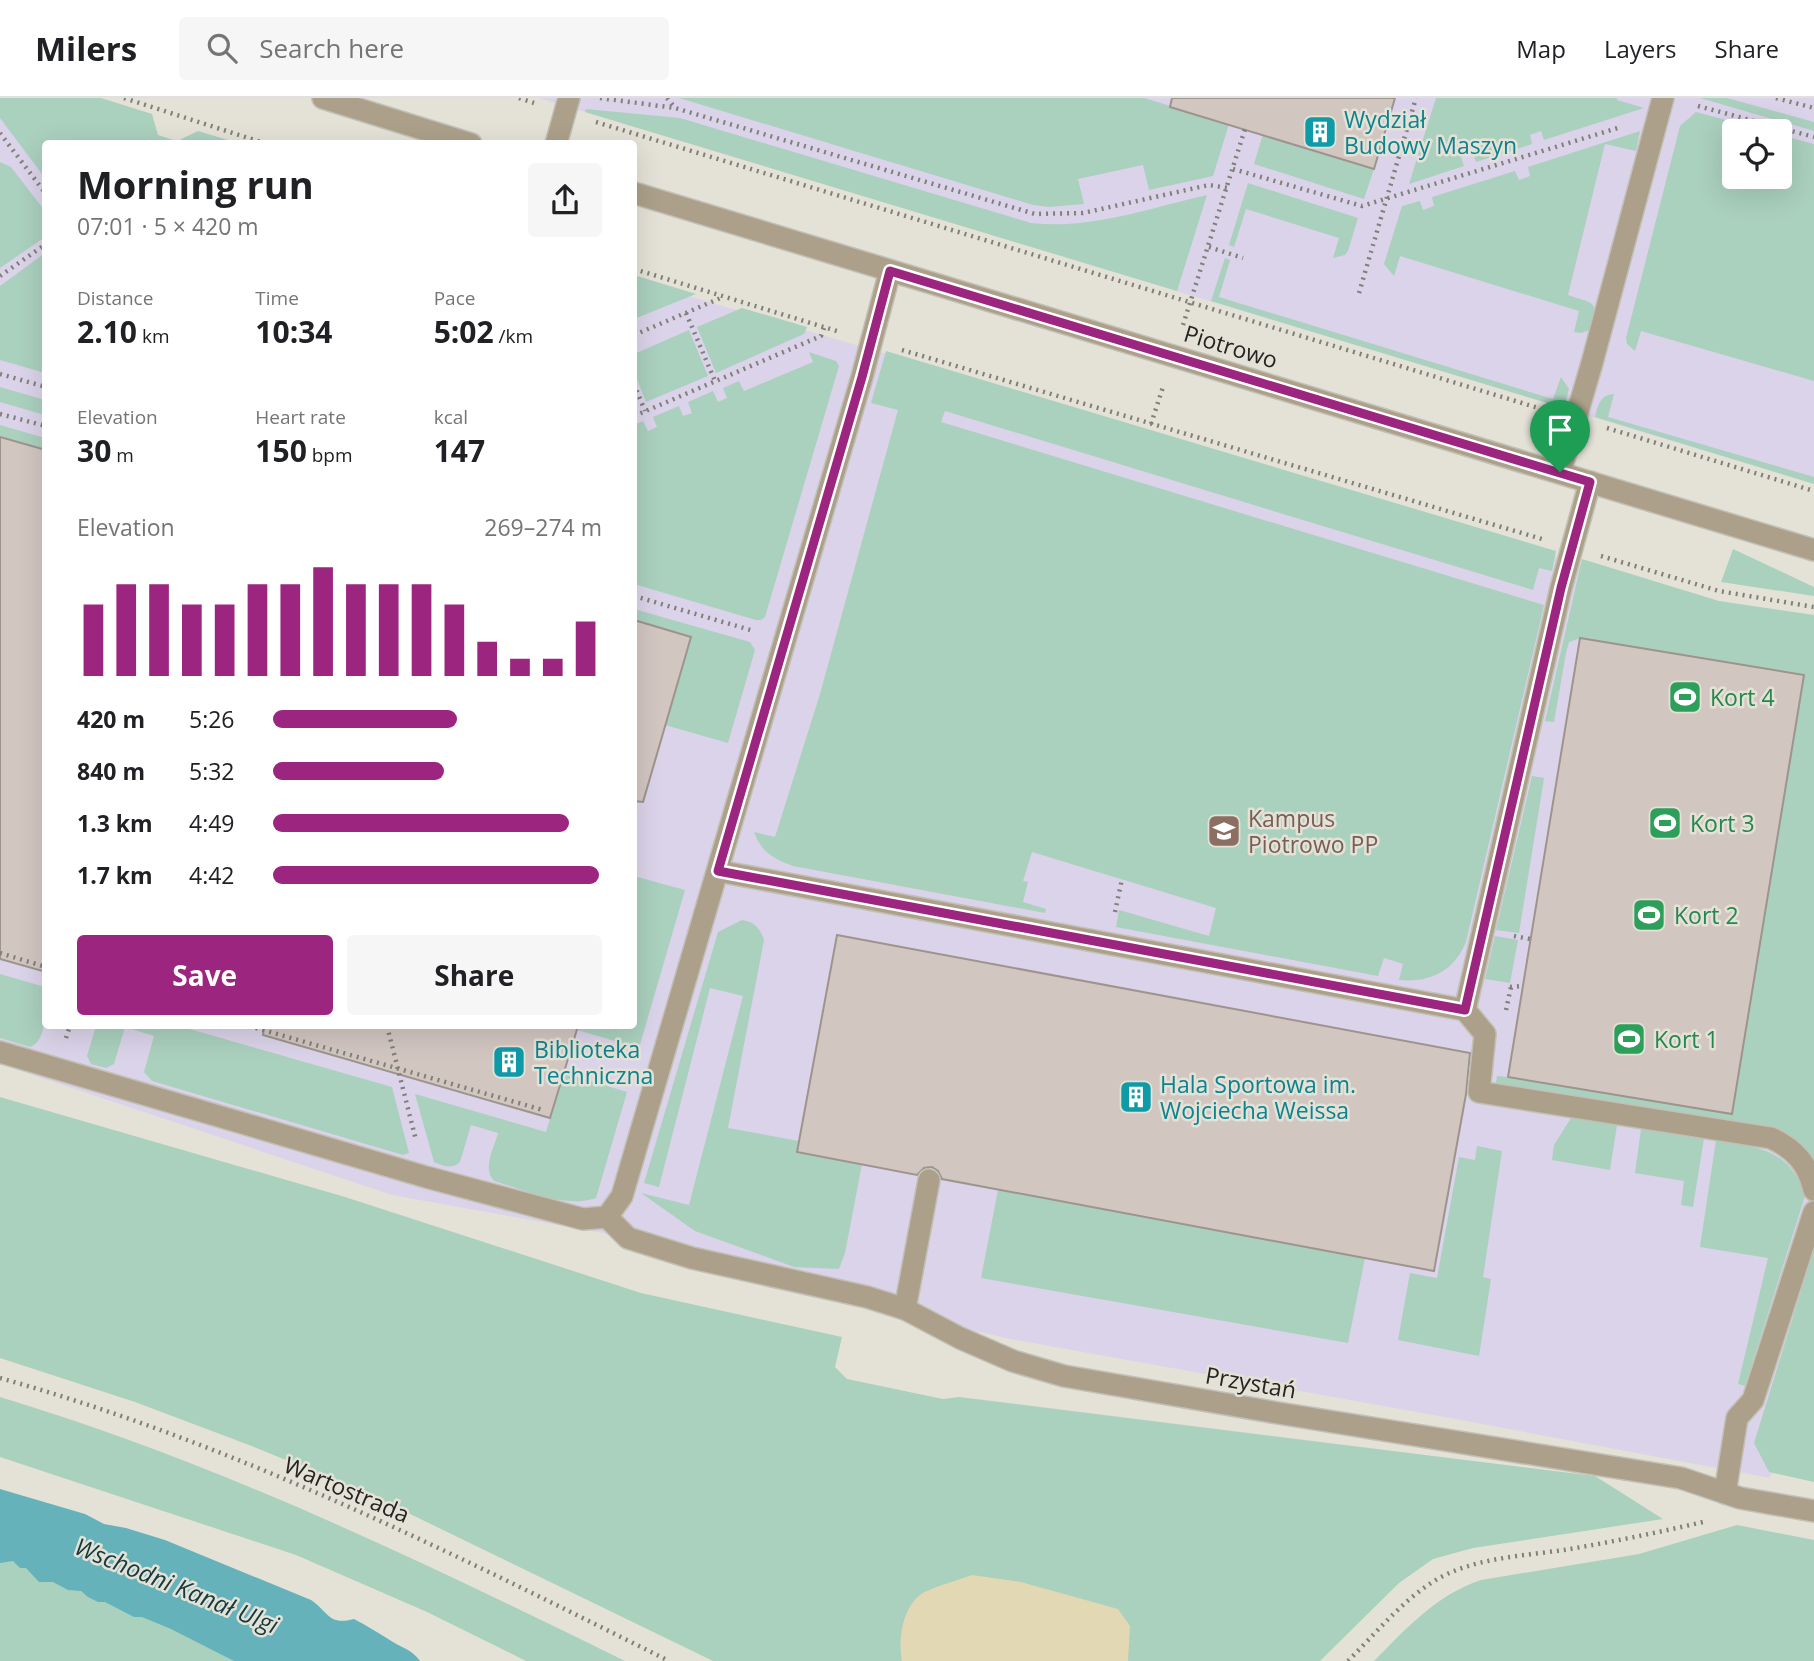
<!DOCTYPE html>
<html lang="en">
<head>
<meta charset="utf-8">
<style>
  :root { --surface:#fff; --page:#f6f6f6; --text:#202124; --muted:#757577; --line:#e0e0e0; --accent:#9c267f }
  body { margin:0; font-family:"Open Sans",sans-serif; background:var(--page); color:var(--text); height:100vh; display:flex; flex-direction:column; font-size:26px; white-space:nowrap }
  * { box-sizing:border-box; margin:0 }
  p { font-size:23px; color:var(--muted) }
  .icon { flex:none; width:38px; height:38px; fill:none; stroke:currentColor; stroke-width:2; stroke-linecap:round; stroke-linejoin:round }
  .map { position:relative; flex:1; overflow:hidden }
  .details { position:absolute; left:42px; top:42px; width:595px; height:889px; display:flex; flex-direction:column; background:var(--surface); border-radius:7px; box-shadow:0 7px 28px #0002 }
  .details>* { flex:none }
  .controls { position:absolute; left:1722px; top:21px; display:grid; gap:14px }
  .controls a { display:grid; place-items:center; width:70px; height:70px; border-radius:7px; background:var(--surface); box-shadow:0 7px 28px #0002; font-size:35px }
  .pin { position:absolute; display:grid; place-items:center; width:60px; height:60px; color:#fff; margin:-72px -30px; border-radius:50% 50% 50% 0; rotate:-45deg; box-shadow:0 0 7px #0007 }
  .pin .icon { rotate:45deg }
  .round { display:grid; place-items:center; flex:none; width:74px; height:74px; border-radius:7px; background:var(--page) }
  .headline { display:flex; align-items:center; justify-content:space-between; height:119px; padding:0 35px }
  h1 { font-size:38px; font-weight:700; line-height:52px }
  .stats { display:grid; grid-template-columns:repeat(3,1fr); gap:10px; height:119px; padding:7px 35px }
  .stats div { display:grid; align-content:center }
  .stats b { font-size:30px; font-weight:700 }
  .stats small { font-size:19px; font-weight:400 }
  .stats p { font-size:19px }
  .chart { height:196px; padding:14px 35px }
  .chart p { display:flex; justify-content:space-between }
  .chart svg { width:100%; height:126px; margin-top:7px; stroke:var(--accent); stroke-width:6 }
  .action { display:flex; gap:14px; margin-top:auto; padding:14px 35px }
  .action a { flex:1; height:80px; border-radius:7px; background:var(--accent); color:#fff; font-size:28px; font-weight:700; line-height:80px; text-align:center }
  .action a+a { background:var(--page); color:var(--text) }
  ul { padding:0 35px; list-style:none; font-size:23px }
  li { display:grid; grid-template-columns:112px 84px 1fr; align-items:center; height:52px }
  li i { height:18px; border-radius:9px; background:var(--accent) }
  header { display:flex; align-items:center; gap:42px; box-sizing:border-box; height:98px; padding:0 35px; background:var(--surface); border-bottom:2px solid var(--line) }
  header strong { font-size:33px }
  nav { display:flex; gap:38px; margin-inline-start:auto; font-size:24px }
  .search { width:490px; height:63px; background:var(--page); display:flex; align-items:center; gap:18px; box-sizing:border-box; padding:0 24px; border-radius:7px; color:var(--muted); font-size:26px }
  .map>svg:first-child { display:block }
  .education { fill:#dbd3e9; fill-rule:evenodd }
  .green { fill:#aad0be }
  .sand { fill:#e2d8b3 }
  .water { fill:#66b2bb }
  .building { fill:#d2c6c1; stroke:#9e948e; stroke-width:2 }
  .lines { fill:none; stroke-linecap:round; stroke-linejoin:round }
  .lane-casing { stroke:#c2c0b6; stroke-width:24 }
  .street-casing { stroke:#c2c0b6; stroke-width:24 }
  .path { stroke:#818078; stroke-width:4.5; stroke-dasharray:2 5; stroke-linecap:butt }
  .lane { stroke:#aca08a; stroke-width:21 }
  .street { stroke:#aca08a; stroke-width:21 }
  .route-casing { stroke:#fff; stroke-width:14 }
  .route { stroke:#9c267f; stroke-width:9 }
  .labels { text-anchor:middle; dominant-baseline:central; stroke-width:5; stroke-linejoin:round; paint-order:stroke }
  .culture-label { font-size:23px; fill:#0d838f; stroke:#e4e2d7; text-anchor:start }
  .street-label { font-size:23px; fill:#252420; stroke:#e4e2d7 }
  .leisure-label { font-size:23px; fill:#27864d; stroke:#e4e2d7; text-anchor:start }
  .education-label { font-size:23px; fill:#785e54; stroke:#e4e2d7; text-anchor:start }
  .water-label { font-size:24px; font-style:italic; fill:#14393e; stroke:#e4e2d7 }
</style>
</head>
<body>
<header>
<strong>Milers</strong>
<div class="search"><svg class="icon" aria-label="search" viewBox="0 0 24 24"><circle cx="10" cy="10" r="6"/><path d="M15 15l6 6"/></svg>Search here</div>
<nav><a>Map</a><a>Layers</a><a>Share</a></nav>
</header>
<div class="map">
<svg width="1814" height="1563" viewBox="0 0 1814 1563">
  <rect width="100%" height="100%" fill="#e4e2d7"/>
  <g class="education">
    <path d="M539,0h1275v386l-1229,-372zM1734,33h46v46h-46z"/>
    <polygon points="0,5 46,46 46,928 634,928 634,182 1170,339 1814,539 1814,1223 1770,1380 1450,1320 1010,1241 692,1167 692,1151 392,1097 0,966"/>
  </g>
  <g class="green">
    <polygon points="0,0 101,0 152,16 158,37 177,43 198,33 238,45 46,46 45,80 0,20"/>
    <polygon points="679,0 1144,0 1229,26 1213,78 1149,92 1143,67 1078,81 1084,106 1049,109 1033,107"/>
    <polygon points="1436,0 1617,0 1617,2 1644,10 1544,42 1541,33 1530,37 1532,46 1476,64 1473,55 1461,59 1464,68 1409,86"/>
    <polygon points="1700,0 1727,0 1814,24 1814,33"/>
    <path d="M586,11l94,9 351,105c59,7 119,-15 176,-28l-30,96 -592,-179z"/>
    <polygon points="1696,14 1766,33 1734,33 1734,79 1780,79 1780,37 1814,46 1814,283 1641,233 1635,253 1627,246 1626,240 1680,28"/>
    <path d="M1640,33l-4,20 -31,-7 -37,151c25,9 31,4 24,34l-11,4 -7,-1 5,-21 -179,-55 -6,20 -10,-12 18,-58 18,-5 3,9 11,-4 -2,-9 83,-26 4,9 11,-4 -2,-9z"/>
    <polygon points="1263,36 1374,71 1364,101 1254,66"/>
    <polygon points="0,64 11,69 45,113 45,139 0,170"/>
    <polygon points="1248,85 1358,120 1348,153 1345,157 1333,160 1339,140 1246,111 1234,149 1229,147"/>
    <polygon points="45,155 45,275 0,262 0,188"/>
    <polygon points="1225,160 1230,162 1219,199 1553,301 1561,279 1569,291 1564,310 1211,203"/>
    <polygon points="634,177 696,196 634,221"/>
    <polygon points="742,210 807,229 804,236 716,275 697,229"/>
    <polygon points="689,232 708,278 646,304 634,274 634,256"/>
    <path d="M886,253l670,200 -4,20 -13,-3 -6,22 -588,-179 -4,11 603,183 -78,337c-12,29 -36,41 -67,38l4,-16 -19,-6 -6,18 -262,-49 3,-17 90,26 7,-28 -184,-56 -9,29 5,1 -5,20 23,7 -1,4 -252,-47c-19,-7 -31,-13 -39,-34l21,5 45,-143 78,-284 -27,-7z"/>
    <polygon points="809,254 836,263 839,268 765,519 761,522 756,522 634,486 634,327 643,323 648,333 657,329 653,319 679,308 683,318 692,315 688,304 713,293 718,304 727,300 723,290 739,283 744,293 813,264"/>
    <polygon points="0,289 45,302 45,317 0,304"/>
    <path d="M1614,296l-6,23 206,60v7l-219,-67c3,-12 5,-22 19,-23z"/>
    <polygon points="0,327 45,340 45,352 0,339"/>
    <polygon points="1733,451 1814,489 1814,498 1721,484"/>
    <polygon points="1582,461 1719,503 1814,517 1814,1062 1802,1047 1772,1030 1496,985 1497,978 1508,979 1732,1016 1803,577 1580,540 1569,544 1566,555 1554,624 1545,623"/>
    <polygon points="634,511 750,544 755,552 728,645 665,627 691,539 634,522"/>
    <polygon points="1532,678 1544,680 1519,835 1496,832"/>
    <polygon points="634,778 685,792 639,950 577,932 578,928 634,928"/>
    <path d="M742,822c13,2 18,8 22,20l-36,188 71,13 -2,11 65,12 -17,89 -6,16 -45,-2 -99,-36 -54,-38 48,12 54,-209 -33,-8 -51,199 -15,-4 74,-251z"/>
    <polygon points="1495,838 1518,842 1510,885 1485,881"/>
    <path d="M0,876l45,13c1,16 3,54 -15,60l-30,-9z"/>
    <polygon points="96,928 179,928 392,989 409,1055 403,1057 152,983 144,974 154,938 125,929 114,966 106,970 91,966 87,958"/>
    <path d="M564,975l63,19 -31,106c-33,11 -70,-8 -102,-17 -12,-12 0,-33 4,-48l-27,-8 -11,37c-9,8 -16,4 -26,0l-19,-68 131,38z"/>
    <polygon points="0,999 345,1099 641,1195 842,1239 835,1269 847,1281 943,1301 959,1299 1595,1378 1663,1421 1473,1450 1433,1461 1399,1485 1320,1563 713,1563 369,1396 249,1347 135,1304 0,1260"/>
    <polygon points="1571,1020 1617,1027 1610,1072 1552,1062 1554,1047"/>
    <polygon points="1641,1031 1704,1040 1693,1109 1681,1107 1684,1083 1635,1075"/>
    <path d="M1716,1042c43,7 75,10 89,56l-60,190 -7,-2 30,-126 -68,-11z"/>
    <polygon points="1477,1048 1502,1053 1483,1179 1491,1181 1479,1258 1398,1242 1410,1175 1437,1180 1459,1059 1475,1062"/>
    <polygon points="998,1092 1365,1160 1348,1245 981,1180"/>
    <polygon points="1814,1151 1814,1384 1769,1374 1754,1345"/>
    <path d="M0,1299c219,66 421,164 625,264h-99l-99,-49 -131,-57 -296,-98z"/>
    <path d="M1737,1427l77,15v121h-440c33,-33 62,-66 107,-81l158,-26z"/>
    <polygon points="0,1442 341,1563 0,1563"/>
  </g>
  <path class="sand" d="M972,1477l49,7 97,27 12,17 -2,35h-226c-4,-21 0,-52 18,-66 9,-7 39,-15 52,-20z"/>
  <path class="water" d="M0,1391l85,25 19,10 22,4 39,12 146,60c18,12 17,26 43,19 14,7 26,15 39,23 12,7 19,8 27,19h-186l-63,-32 -29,-12h-8l-29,-15h-7l-10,-5 -7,-6 -13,-1 -15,-8h-14l-13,-14h-6l-7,-7 -13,2z"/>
  <g class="building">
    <polygon points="1172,0 1395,0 1374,71 1170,9"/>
    <polygon points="0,339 46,352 46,874 0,861"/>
    <polygon points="634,522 691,539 643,704 634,703"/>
    <polygon points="1580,540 1804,577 1732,1016 1508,979"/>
    <polygon points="837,837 1470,955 1466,996 1434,1173 942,1081 938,1073 932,1069 924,1070 917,1077 797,1054"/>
    <polygon points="264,928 578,928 550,1020 263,937"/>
  </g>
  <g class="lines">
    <defs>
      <g id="lane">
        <polyline points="556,46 569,0"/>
        <polyline points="890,173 862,279 622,1098 607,1119 628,1140 692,1160 867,1199 905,1211 960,1240 1013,1263 1064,1278 1278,1315 1681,1380 1740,1400 1814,1413"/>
        <polyline points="1560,374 1592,265 1663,0"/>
        <polyline points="718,773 1465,912 1561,490 1590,384"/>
        <path d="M1465,912l20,24 -6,58 292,46c24,11 37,26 43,52"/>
        <polyline points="905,1211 929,1082"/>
        <polyline points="1725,1395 1737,1320 1753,1302 1814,1114"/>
      </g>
      <g id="street">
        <polyline points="323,0 471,46"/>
        <polyline points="634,95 1814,452"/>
        <polyline points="0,954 426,1079 583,1121 607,1119"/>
      </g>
    </defs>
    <use href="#lane" class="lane-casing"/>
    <use href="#street" class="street-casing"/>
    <g class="path">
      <polyline points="124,0 267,46"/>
      <polyline points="519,0 534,5"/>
      <polyline points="600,0 675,10 1035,116 1083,115 1209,87 1228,90"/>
      <polyline points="667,0 675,10"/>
      <polyline points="1776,0 1814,10"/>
      <polyline points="1698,8 1814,39"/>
      <polyline points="596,24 1545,312"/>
      <polyline points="0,35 46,96"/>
      <polyline points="1233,71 1362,108 1621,29"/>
      <polyline points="1209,149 1243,160"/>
      <polyline points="634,171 840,234"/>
      <polyline points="0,178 46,146"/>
      <polyline points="1359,195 1416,0"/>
      <polyline points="686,215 715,283"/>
      <polyline points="1183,227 1245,31"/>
      <polyline points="634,237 723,199"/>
      <polyline points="902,252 1542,441"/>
      <polyline points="0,276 46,289"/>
      <polyline points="634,286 645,313"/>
      <polyline points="0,316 46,328"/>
      <polyline points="634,318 821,238 824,230"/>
      <polyline points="1151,326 1163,289"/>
      <polyline points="1607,330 1814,393"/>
      <polyline points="1601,458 1719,493 1814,509"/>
      <polyline points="634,498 754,533"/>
      <polyline points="1115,814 1122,781"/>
      <polyline points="1514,838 1530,841"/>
      <polyline points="0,855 46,869"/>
      <polyline points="1510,889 1523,888"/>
      <polyline points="1506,912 1511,889"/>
      <polyline points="249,928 543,1012"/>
      <polyline points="387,928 416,1042"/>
      <polyline points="66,940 70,928"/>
      <path d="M0,1280c233,65 453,175 669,283"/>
      <path d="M1348,1563c27,-27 54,-60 86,-80 39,-24 92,-25 136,-32 46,-8 91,-17 137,-28"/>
    </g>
    <use href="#lane" class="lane"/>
    <use href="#street" class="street"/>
  </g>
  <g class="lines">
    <defs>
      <polygon id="route" points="890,173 1590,384 1561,490 1465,912 718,773 862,279"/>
    </defs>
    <use href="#route" class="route-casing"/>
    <use href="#route" class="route"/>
  </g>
  <defs>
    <symbol id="building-square" viewBox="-11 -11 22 22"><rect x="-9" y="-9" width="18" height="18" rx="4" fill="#0f9aa8" stroke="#e4e2d7"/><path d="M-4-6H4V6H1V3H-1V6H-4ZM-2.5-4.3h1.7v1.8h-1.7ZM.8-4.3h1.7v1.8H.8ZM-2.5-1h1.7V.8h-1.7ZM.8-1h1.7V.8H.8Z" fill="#fff"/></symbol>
    <symbol id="stadium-square" viewBox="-11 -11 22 22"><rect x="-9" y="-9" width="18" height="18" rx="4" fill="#2e9e5b" stroke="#e4e2d7"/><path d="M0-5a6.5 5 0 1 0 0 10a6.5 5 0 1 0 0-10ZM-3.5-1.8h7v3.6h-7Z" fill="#fff"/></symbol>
    <symbol id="university-square" viewBox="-11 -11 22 22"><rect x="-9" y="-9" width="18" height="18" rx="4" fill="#8d6e63" stroke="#e4e2d7"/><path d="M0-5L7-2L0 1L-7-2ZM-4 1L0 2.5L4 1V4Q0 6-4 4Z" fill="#fff"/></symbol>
  </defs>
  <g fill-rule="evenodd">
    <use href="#building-square" x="1301" y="15" width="38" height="38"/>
    <use href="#stadium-square" x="1666" y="580" width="38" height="38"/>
    <use href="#stadium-square" x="1646" y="706" width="38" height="38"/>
    <use href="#university-square" x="1205" y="714" width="38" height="38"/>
    <use href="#stadium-square" x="1630" y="798" width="38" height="38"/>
    <use href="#stadium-square" x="1610" y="922" width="38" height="38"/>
    <use href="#building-square" x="490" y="945" width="38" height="38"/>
    <use href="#building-square" x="1117" y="980" width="38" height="38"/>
  </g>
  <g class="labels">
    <g class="culture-label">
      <text x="1344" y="21">Wydział<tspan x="1344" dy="26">Budowy Maszyn</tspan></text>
      <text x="534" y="951">Biblioteka<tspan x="534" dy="26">Techniczna</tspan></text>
      <text x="1160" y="986">Hala Sportowa im.<tspan x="1160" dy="26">Wojciecha Weissa</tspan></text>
    </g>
    <g class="street-label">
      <text transform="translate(1231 248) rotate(17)">Piotrowo</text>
      <text transform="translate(1251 1284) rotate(10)">Przystań</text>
      <text transform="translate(347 1391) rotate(23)">Wartostrada</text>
    </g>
    <g class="leisure-label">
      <text x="1710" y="599">Kort 4</text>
      <text x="1690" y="725">Kort 3</text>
      <text x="1674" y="817">Kort 2</text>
      <text x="1654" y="941">Kort 1</text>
    </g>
    <g class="education-label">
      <text x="1248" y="720">Kampus<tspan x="1248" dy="26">Piotrowo PP</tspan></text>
    </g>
    <g class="water-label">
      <text transform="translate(177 1487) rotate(22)">Wschodni Kanał Ulgi</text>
    </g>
  </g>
</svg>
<div class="controls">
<a><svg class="icon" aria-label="locate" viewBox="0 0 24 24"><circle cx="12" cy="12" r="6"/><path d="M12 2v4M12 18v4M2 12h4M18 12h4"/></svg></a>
</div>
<div class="pin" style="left:1560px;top:374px;background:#1e9e55"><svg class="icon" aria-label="arrive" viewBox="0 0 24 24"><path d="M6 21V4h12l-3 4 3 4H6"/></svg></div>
<section class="details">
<div class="headline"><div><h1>Morning run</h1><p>07:01 · 5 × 420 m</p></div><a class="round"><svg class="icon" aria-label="share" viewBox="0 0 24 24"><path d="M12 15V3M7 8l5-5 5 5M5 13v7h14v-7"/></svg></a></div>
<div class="stats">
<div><p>Distance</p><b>2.10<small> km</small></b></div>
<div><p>Time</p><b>10:34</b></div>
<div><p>Pace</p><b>5:02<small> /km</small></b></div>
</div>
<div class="stats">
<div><p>Elevation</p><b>30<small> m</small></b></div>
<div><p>Heart rate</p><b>150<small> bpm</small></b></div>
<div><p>kcal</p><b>147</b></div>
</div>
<div class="chart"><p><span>Elevation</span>269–274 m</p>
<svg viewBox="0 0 160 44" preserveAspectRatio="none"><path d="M5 44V19M15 44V12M25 44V12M35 44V19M45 44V19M55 44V12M65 44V12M75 44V6M85 44V12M95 44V12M105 44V12M115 44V19M125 44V32M135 44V38M145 44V38M155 44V25"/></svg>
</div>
<ul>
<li><b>420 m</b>5:26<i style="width:56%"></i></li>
<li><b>840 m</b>5:32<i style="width:52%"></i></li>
<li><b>1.3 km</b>4:49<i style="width:90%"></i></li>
<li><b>1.7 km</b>4:42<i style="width:99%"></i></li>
</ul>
<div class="action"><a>Save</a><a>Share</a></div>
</section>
</div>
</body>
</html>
